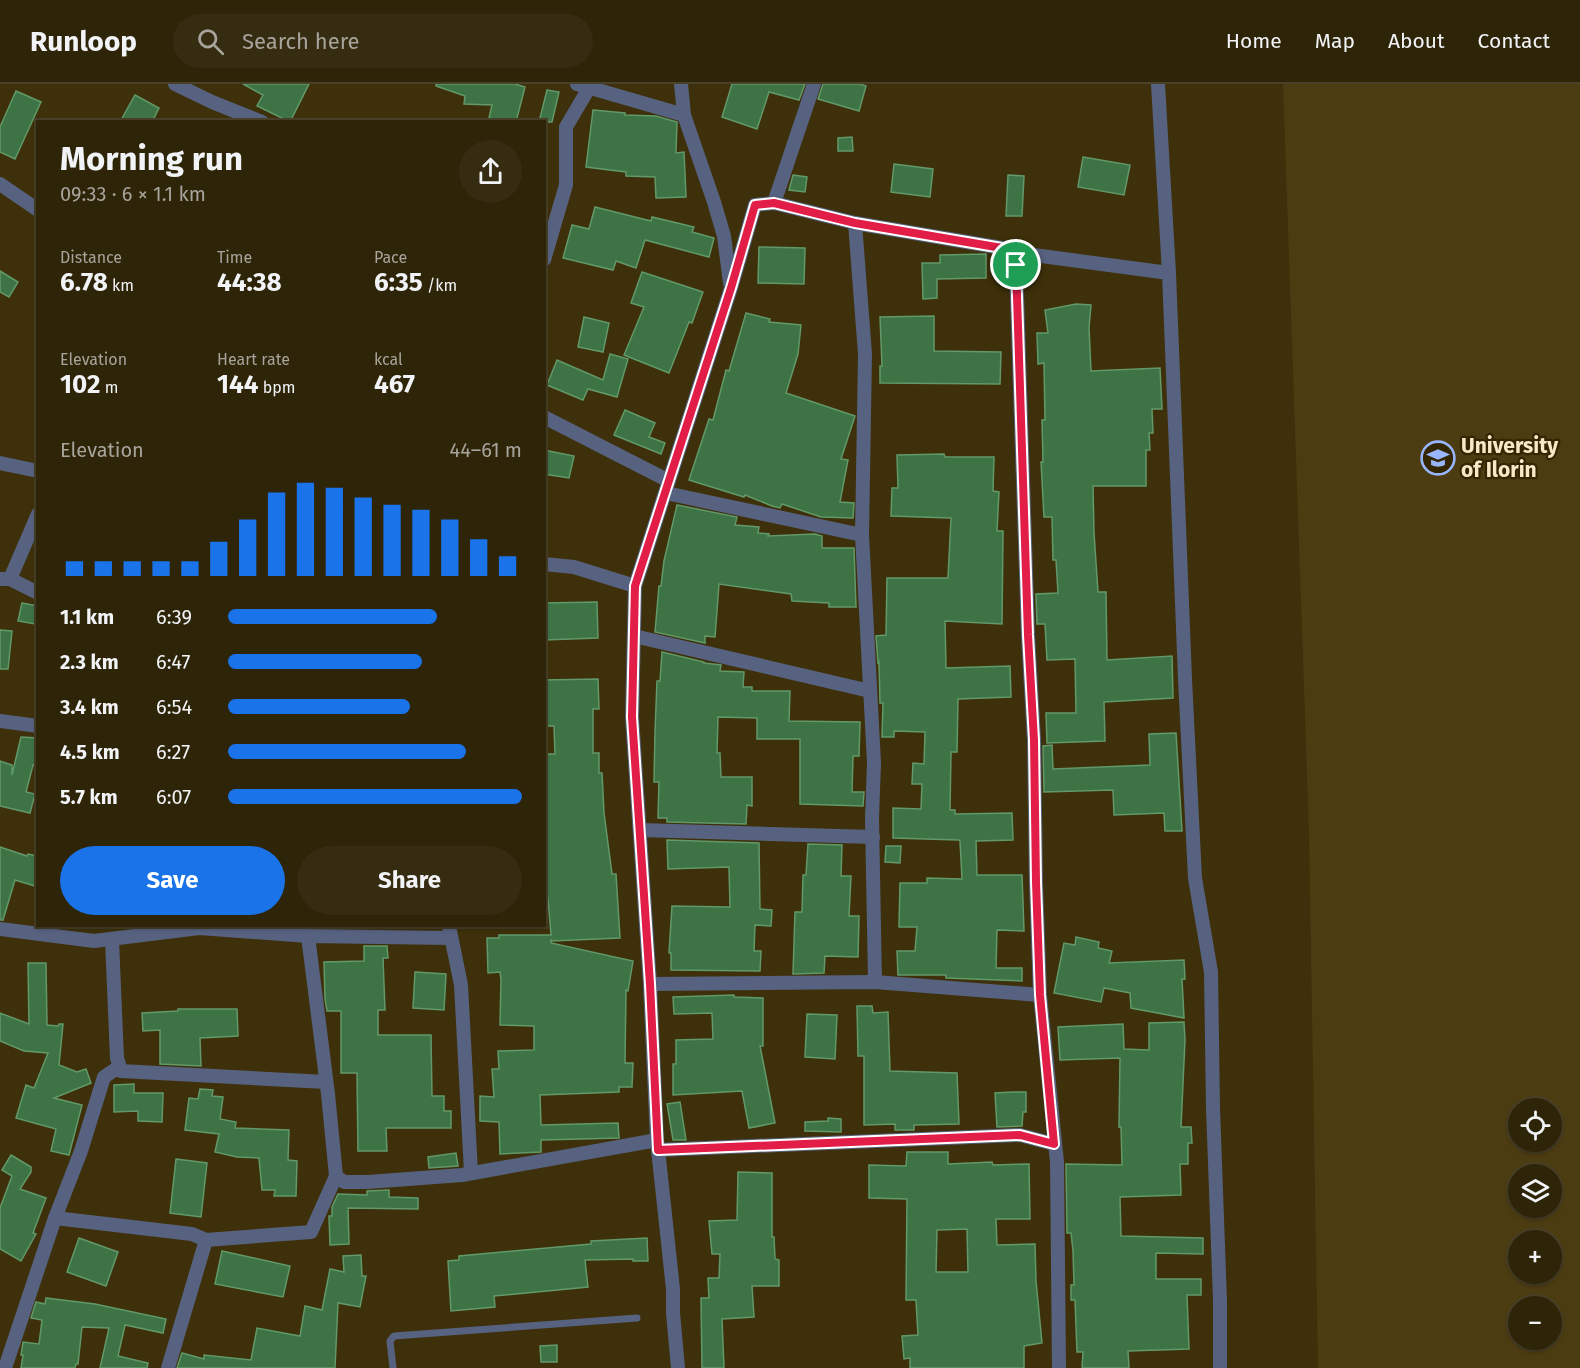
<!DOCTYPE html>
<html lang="en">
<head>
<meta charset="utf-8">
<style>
  :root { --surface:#2e2408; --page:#362c12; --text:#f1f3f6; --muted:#a7a49c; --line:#494129; --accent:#1a73e8 }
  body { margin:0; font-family:"Fira Sans",sans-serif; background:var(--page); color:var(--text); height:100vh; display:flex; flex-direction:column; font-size:22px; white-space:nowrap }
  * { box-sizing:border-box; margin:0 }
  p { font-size:20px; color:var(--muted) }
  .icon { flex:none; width:33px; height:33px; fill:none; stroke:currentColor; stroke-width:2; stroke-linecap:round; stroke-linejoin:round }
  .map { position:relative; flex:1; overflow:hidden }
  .sheet { position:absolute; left:36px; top:36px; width:510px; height:807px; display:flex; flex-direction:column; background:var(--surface); border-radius:0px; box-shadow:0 2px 4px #0004,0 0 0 2px var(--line) }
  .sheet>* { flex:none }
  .tools { position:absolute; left:1508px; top:1014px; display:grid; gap:12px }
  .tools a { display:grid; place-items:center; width:54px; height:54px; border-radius:50%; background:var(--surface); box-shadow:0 2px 4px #0004,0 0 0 2px var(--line); font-size:30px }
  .pin { position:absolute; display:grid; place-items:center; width:51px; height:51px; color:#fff; margin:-26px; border:3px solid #fff; border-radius:50%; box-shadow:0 2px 6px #0007 }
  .round { display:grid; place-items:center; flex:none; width:63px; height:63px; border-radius:32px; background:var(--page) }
  .headline { display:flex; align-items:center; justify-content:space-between; height:102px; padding:0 24px }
  h1 { font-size:33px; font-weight:700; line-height:45px }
  .stats { display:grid; grid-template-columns:repeat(3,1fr); gap:9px; height:102px; padding:6px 24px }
  .stats div { display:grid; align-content:center }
  .stats b { font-size:26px; font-weight:700 }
  .stats small { font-size:16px; font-weight:400 }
  .stats p { font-size:16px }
  .chart { height:168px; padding:12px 24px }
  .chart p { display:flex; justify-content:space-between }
  .chart svg { width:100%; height:108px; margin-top:6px; stroke:var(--accent); stroke-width:6 }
  .cta { display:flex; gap:12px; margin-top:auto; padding:12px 24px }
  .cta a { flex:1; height:69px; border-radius:36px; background:var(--accent); color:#fff; font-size:24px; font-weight:700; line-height:69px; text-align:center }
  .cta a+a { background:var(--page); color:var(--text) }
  ul { padding:0 24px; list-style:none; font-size:20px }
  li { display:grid; grid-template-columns:96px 72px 1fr; align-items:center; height:45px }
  li i { height:15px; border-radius:8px; background:var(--accent) }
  header { display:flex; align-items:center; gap:36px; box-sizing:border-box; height:84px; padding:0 30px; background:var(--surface); border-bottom:2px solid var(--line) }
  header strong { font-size:28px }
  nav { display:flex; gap:33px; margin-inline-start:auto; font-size:21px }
  .search { width:420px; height:54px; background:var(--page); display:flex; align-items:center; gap:15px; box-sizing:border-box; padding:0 21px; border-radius:33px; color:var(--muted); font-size:22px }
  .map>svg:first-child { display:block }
  .built { fill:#4c3c12; fill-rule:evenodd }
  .building { fill:#3d7345; stroke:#629969; stroke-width:1.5; fill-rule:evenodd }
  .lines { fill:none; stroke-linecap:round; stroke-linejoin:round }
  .lane { stroke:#566280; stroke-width:7 }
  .street { stroke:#566280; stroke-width:14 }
  .route-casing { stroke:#fff; stroke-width:12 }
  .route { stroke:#e11d48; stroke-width:8 }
  .labels { text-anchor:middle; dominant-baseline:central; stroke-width:4.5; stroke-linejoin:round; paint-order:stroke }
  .poi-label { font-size:21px; font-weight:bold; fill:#f7e9c7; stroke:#332600; text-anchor:start }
</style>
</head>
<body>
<header>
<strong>Runloop</strong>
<div class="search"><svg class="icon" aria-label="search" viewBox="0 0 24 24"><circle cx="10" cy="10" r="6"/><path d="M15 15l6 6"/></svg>Search here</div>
<nav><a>Home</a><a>Map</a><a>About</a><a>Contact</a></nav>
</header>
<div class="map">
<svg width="1580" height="1284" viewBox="0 0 1580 1284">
  <rect width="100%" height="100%" fill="#3e300a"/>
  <path class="built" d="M1283,0h297v1284h-262l-9,-536zM1518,1024h33v34h-33zM1518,1090h33v34h-33zM1518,1156h33v34h-33zM1518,1222h33v34h-33z"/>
  <g class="building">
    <polygon points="243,0 309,0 290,38 257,22 263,11"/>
    <polygon points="436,0 515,0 525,3 516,38 503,38 489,34 492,21 464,20 465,12 436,2"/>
    <polygon points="732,0 805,0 799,16 769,8 757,45 722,33"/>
    <polygon points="823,0 860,0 866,2 859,27 818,15"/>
    <polygon points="547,6 559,8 552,38 539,38"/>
    <polygon points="16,7 41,18 15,75 0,68 0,43"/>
    <polygon points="135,11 159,24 152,38 120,38"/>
    <polygon points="593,26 625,29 625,31 656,32 677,38 676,69 684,68 686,113 656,114 655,93 626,92 626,88 586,83"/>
    <polygon points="852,53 853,67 838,67 838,54"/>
    <polygon points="1083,73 1130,81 1124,111 1078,103"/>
    <polygon points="894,80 933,85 930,113 891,108"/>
    <polygon points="793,91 807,93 805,108 789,106"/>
    <polygon points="1008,91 1024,92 1022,132 1006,132"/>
    <polygon points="595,123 651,137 652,133 694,143 692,148 714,154 709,173 645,156 636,184 616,177 613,186 563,174 572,141 589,145"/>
    <polygon points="759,163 805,164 804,200 758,199"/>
    <polygon points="986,170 986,194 937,195 937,214 923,215 922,179 940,179 940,171"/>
    <polygon points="0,187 18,198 9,213 0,208"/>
    <polygon points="642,188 703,208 692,239 689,238 669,289 624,271 644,223 631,219"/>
    <polygon points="1076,220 1091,221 1089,244 1091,287 1160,284 1162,325 1152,325 1153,349 1149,349 1150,366 1146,366 1146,402 1093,402 1094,449 1098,508 1106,508 1107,576 1172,572 1173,614 1104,618 1105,657 1047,659 1046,629 1076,629 1075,575 1047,576 1045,540 1037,540 1036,510 1058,509 1056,476 1053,476 1052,433 1044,433 1041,378 1043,378 1042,336 1045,336 1044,279 1038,280 1037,249 1048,249 1045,226"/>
    <polygon points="746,229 770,235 769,238 801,241 798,270 786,309 855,332 841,375 848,376 840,418 854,419 853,434 821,433 782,420 780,424 772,422 745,411 744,413 689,396 709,335 713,336 726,286 729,287"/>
    <polygon points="934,232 934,267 1001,268 1000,300 880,299 880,282 882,282 880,233"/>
    <polygon points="584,233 609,239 603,268 578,263"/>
    <polygon points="610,270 628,275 617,313 588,305 583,316 547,301 557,276 603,296"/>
    <polygon points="625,326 655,339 649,353 665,359 661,370 614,351"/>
    <polygon points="544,366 574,372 569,394 544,390"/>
    <polygon points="944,370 945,373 994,373 993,407 999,408 997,447 1003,447 1002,540 945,537 946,584 1010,582 1011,613 958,615 957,668 951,668 950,726 955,726 955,730 1012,729 1013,756 976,757 977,791 1022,791 1024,847 997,846 996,884 1022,884 1022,897 946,894 946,891 898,891 897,867 915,867 917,843 899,843 900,799 927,799 927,794 962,795 960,757 959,756 893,754 893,724 921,725 922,700 912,700 913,679 924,680 925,648 894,647 894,653 882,653 883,619 880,619 879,578 878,579 876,552 886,551 887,494 948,494 951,434 891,432 892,404 898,404 897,371"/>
    <polygon points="677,421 737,433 735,441 759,443 758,449 769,450 768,452 815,450 822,452 822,464 854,464 856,523 829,523 829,519 792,517 791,510 719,500 715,553 705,552 705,559 655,548 659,502 661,502 664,477"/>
    <polygon points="597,518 598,554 544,556 544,519"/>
    <polygon points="22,519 38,522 35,540 18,537"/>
    <polygon points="0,546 12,547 8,585 0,585"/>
    <polygon points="662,568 704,578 704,579 721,581 720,587 744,588 743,603 752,603 752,607 790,607 789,637 860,638 859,672 853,672 852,708 864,708 863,722 800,720 800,655 757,655 757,634 718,633 717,669 720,669 721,693 752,693 752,722 747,721 746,740 667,738 667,734 658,734 659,698 654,698 655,648 657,597 660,597"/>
    <polygon points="598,595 599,625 593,625 593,669 599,669 599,689 602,689 604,729 612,790 616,790 620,854 551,857 551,855 551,859 633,877 628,907 626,906 625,979 633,979 632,1003 619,1003 619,1008 540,1011 541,1041 618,1039 619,1054 541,1056 541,1068 500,1070 499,1038 480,1037 480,1012 494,1013 492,985 499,985 498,967 534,966 534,942 500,941 501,896 500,888 488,889 487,854 499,854 499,851 551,851 548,815 544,802 544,670 555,670 554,642 544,642 544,596"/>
    <polygon points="1176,649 1182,747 1165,747 1164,729 1114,731 1113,706 1044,708 1043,662 1052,661 1053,685 1150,681 1149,650"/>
    <polygon points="21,653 38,654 38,681 33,681 26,708 35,710 30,729 0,722 0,677 12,681 12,691"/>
    <polygon points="667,756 759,759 760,825 772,826 771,842 755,841 754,867 761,867 760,887 671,886 671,869 669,869 672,822 730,823 729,783 668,785"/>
    <polygon points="808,760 842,761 841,792 851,792 849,832 859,832 858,873 825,872 824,889 793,890 795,828 802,828 803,791 806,791"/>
    <polygon points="886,762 901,762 900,779 885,778"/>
    <polygon points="0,763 27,772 28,770 38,772 38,803 15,796 3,836 0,836"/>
    <polygon points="1076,853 1099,858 1098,864 1112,867 1109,879 1184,876 1185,895 1182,895 1184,934 1131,924 1130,909 1104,904 1101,918 1054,909 1064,859 1075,861"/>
    <polygon points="364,862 387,862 388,874 383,874 385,926 378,926 378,951 431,951 432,1012 444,1012 444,1027 451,1027 451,1044 386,1044 387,1067 358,1067 357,989 341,989 341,927 327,927 325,915 324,878 364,877"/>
    <polygon points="28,879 46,879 47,941 58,942 59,940 63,940 59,981 77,988 86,985 91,999 54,1014 82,1021 69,1071 51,1067 56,1045 16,1034 26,1001 34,1004 48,969 24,967 0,957 0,929 29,940"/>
    <polygon points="415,888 446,890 444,926 413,924"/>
    <polygon points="734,911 734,913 763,914 763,962 760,962 775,1039 749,1044 742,1007 673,1011 673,980 676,980 676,956 713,955 712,929 674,930 673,913"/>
    <polygon points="857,922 872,922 873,929 888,928 890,987 957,989 959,1040 914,1041 914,1046 895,1046 895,1040 864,1041 864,972 858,972"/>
    <polygon points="178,925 237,925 238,952 200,954 201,982 160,980 160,946 143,947 142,929 178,927"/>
    <polygon points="807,930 837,931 835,975 805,973"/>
    <polygon points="1184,938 1185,956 1181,1043 1191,1043 1192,1059 1188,1059 1188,1080 1180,1080 1181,1111 1120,1113 1121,1152 1203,1154 1203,1170 1156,1169 1156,1195 1201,1195 1201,1211 1187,1211 1189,1265 1128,1267 1129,1284 1082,1284 1083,1268 1077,1268 1075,1216 1071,1216 1071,1201 1074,1201 1073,1167 1071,1149 1067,1149 1066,1080 1122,1081 1121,1043 1119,1043 1120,974 1060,976 1058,943 1123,940 1124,965 1149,966 1149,939"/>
    <polygon points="134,1000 134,1009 163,1009 162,1038 138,1037 138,1027 114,1028 114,1001"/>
    <polygon points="200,1005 213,1006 212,1012 223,1013 220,1035 236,1038 235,1044 289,1046 288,1076 297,1077 296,1112 274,1112 275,1106 262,1106 259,1074 237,1073 215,1068 219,1050 185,1046 189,1014 198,1015"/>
    <polygon points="1013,1008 1026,1008 1026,1028 1023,1028 1022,1042 997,1043 995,1009"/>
    <polygon points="680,1018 686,1056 673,1056 667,1020"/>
    <polygon points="828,1034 841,1035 841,1048 805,1047 805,1038 828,1037"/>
    <path d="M907,1068h41v12l44,-2 1,3 36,-1 1,55h-34l1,26 38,-1 1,37 6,62 -18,3v22h-114v-10l-6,1 -2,-23 16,-1 -2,-35h-10l1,-101 -38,-1v-33l37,1zM967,1145l1,43h-32l1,-42z"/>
    <polygon points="456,1069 458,1082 429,1084 428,1073"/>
    <polygon points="11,1071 31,1083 31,1088 20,1105 46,1114 33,1149 36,1150 21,1177 0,1165 0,1124 12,1092 2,1086"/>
    <polygon points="176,1075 207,1079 201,1133 170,1129"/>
    <polygon points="738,1088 772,1089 772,1153 774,1153 775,1175 779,1176 779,1202 752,1202 754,1233 722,1235 724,1284 702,1284 701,1214 709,1214 708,1194 719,1194 720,1170 712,1170 709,1137 737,1136"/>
    <polygon points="389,1106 389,1113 418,1114 418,1125 348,1124 349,1160 330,1161 329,1132 332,1132 332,1123 338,1110 367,1111 367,1107"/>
    <polygon points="79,1154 118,1168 106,1202 67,1188"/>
    <polygon points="647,1154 648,1177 633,1177 633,1175 585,1176 588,1203 494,1212 495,1223 451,1227 448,1177 459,1176 459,1172 591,1160 591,1157"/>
    <polygon points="222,1167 290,1182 283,1213 215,1200"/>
    <polygon points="361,1171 362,1192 366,1192 360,1223 338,1219 335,1284 177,1284 182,1269 204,1275 204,1271 251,1276 257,1244 300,1252 305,1222 322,1226 330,1185 344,1188 343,1172"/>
    <polygon points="46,1214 95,1220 166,1235 163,1249 125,1241 118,1272 148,1279 147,1284 100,1284 109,1244 82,1243 78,1280 76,1280 75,1284 21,1284 23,1271 21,1271 23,1258 39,1260 42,1236 31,1234 36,1218 45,1220"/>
    <polygon points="557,1261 557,1278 541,1278 540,1262"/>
  </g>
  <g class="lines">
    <polyline class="lane" points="393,1284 390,1257 394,1252 637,1234"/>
    <g class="street">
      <polyline points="175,0 212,18 262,38"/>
      <polyline points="577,0 684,31"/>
      <polyline points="681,0 684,31 714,118 724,152 730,199"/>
      <polyline points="1158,0 1169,189 1185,595 1195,794 1211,888 1213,1024 1220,1217 1220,1284"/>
      <polyline points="0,100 38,126"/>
      <polyline points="774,119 814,0"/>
      <polyline points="855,139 865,270 862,451 874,679 872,734 875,898"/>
      <polyline points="1011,168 1016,181 1028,551 1034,656 1036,798 1040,911 1057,1078 1059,1284"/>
      <polyline points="544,176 566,101 566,43 589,4"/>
      <polyline points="544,333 669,397"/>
      <polyline points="0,379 38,387"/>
      <polyline points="666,409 862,451"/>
      <polyline points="544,480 574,483 635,502"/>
      <polyline points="0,495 10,495 38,509"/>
      <polyline points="10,495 38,430"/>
      <polyline points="634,552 870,607"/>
      <polyline points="0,637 38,642"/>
      <polyline points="640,746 873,753"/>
      <polyline points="449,842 461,901 471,1088"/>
      <polyline points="0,845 94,857 199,844 308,852"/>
      <polyline points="451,854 308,852 328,1010 336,1092 344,1098 368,1098 462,1091 657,1056"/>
      <polyline points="112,856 117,974 121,987 326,998"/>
      <polyline points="650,900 875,898 1040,911"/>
      <polyline points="658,1066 1020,1051 1054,1060"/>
      <polyline points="55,1134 192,1150 206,1156 311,1148 336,1092"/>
      <polyline points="5,1284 55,1134 81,1067 104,993 119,983"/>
      <polyline points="168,1284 206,1156"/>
      <polyline points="678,1284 673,1229 673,1205 657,1056 650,900 632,633 635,502 731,204 755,121 774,119 855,139 1002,164 1011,168 1169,189"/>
    </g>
  </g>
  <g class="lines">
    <defs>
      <polygon id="route" points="774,119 855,139 1002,164 1011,168 1016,181 1028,551 1034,656 1036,798 1040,911 1054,1060 1020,1051 658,1066 650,900 632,633 635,502 731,204 755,121"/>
    </defs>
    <use href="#route" class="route-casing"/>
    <use href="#route" class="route"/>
  </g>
  <defs>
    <symbol id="university-ring" viewBox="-11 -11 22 22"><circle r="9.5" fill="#332600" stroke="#99b5fd" stroke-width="1.5"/><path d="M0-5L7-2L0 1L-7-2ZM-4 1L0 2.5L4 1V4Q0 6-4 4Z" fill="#99b5fd"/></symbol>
  </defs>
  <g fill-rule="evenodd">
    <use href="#university-ring" x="1419" y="355" width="38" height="38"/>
  </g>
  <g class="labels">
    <g class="poi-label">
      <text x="1461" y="362">University<tspan x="1461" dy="24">of Ilorin</tspan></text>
    </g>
  </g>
</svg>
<div class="tools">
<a><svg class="icon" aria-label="locate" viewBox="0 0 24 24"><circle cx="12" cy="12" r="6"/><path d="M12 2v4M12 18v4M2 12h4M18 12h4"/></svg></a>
<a><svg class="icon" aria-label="layers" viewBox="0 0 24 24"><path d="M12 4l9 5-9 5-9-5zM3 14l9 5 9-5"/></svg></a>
<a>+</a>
<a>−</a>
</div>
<div class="pin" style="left:1016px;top:181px;background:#1e9e55"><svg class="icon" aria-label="arrive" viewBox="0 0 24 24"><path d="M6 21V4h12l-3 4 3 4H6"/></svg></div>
<section class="sheet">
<div class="headline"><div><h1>Morning run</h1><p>09:33 · 6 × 1.1 km</p></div><a class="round"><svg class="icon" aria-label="share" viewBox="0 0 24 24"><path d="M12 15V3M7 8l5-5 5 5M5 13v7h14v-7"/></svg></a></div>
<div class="stats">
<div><p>Distance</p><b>6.78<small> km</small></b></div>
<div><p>Time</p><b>44:38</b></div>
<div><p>Pace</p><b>6:35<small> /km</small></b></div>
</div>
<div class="stats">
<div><p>Elevation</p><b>102<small> m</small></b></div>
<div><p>Heart rate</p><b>144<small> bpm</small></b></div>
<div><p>kcal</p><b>467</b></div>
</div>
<div class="chart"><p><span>Elevation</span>44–61 m</p>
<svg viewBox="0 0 160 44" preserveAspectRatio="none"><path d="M5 44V38M15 44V38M25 44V38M35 44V38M45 44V38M55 44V30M65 44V21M75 44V10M85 44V6M95 44V8M105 44V12M115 44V15M125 44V17M135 44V21M145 44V29M155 44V36"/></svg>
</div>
<ul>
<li><b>1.1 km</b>6:39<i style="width:71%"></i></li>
<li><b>2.3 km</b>6:47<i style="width:66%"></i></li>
<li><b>3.4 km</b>6:54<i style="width:62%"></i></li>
<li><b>4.5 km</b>6:27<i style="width:81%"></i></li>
<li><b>5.7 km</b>6:07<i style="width:100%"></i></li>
</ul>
<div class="cta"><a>Save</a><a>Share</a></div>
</section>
</div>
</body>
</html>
